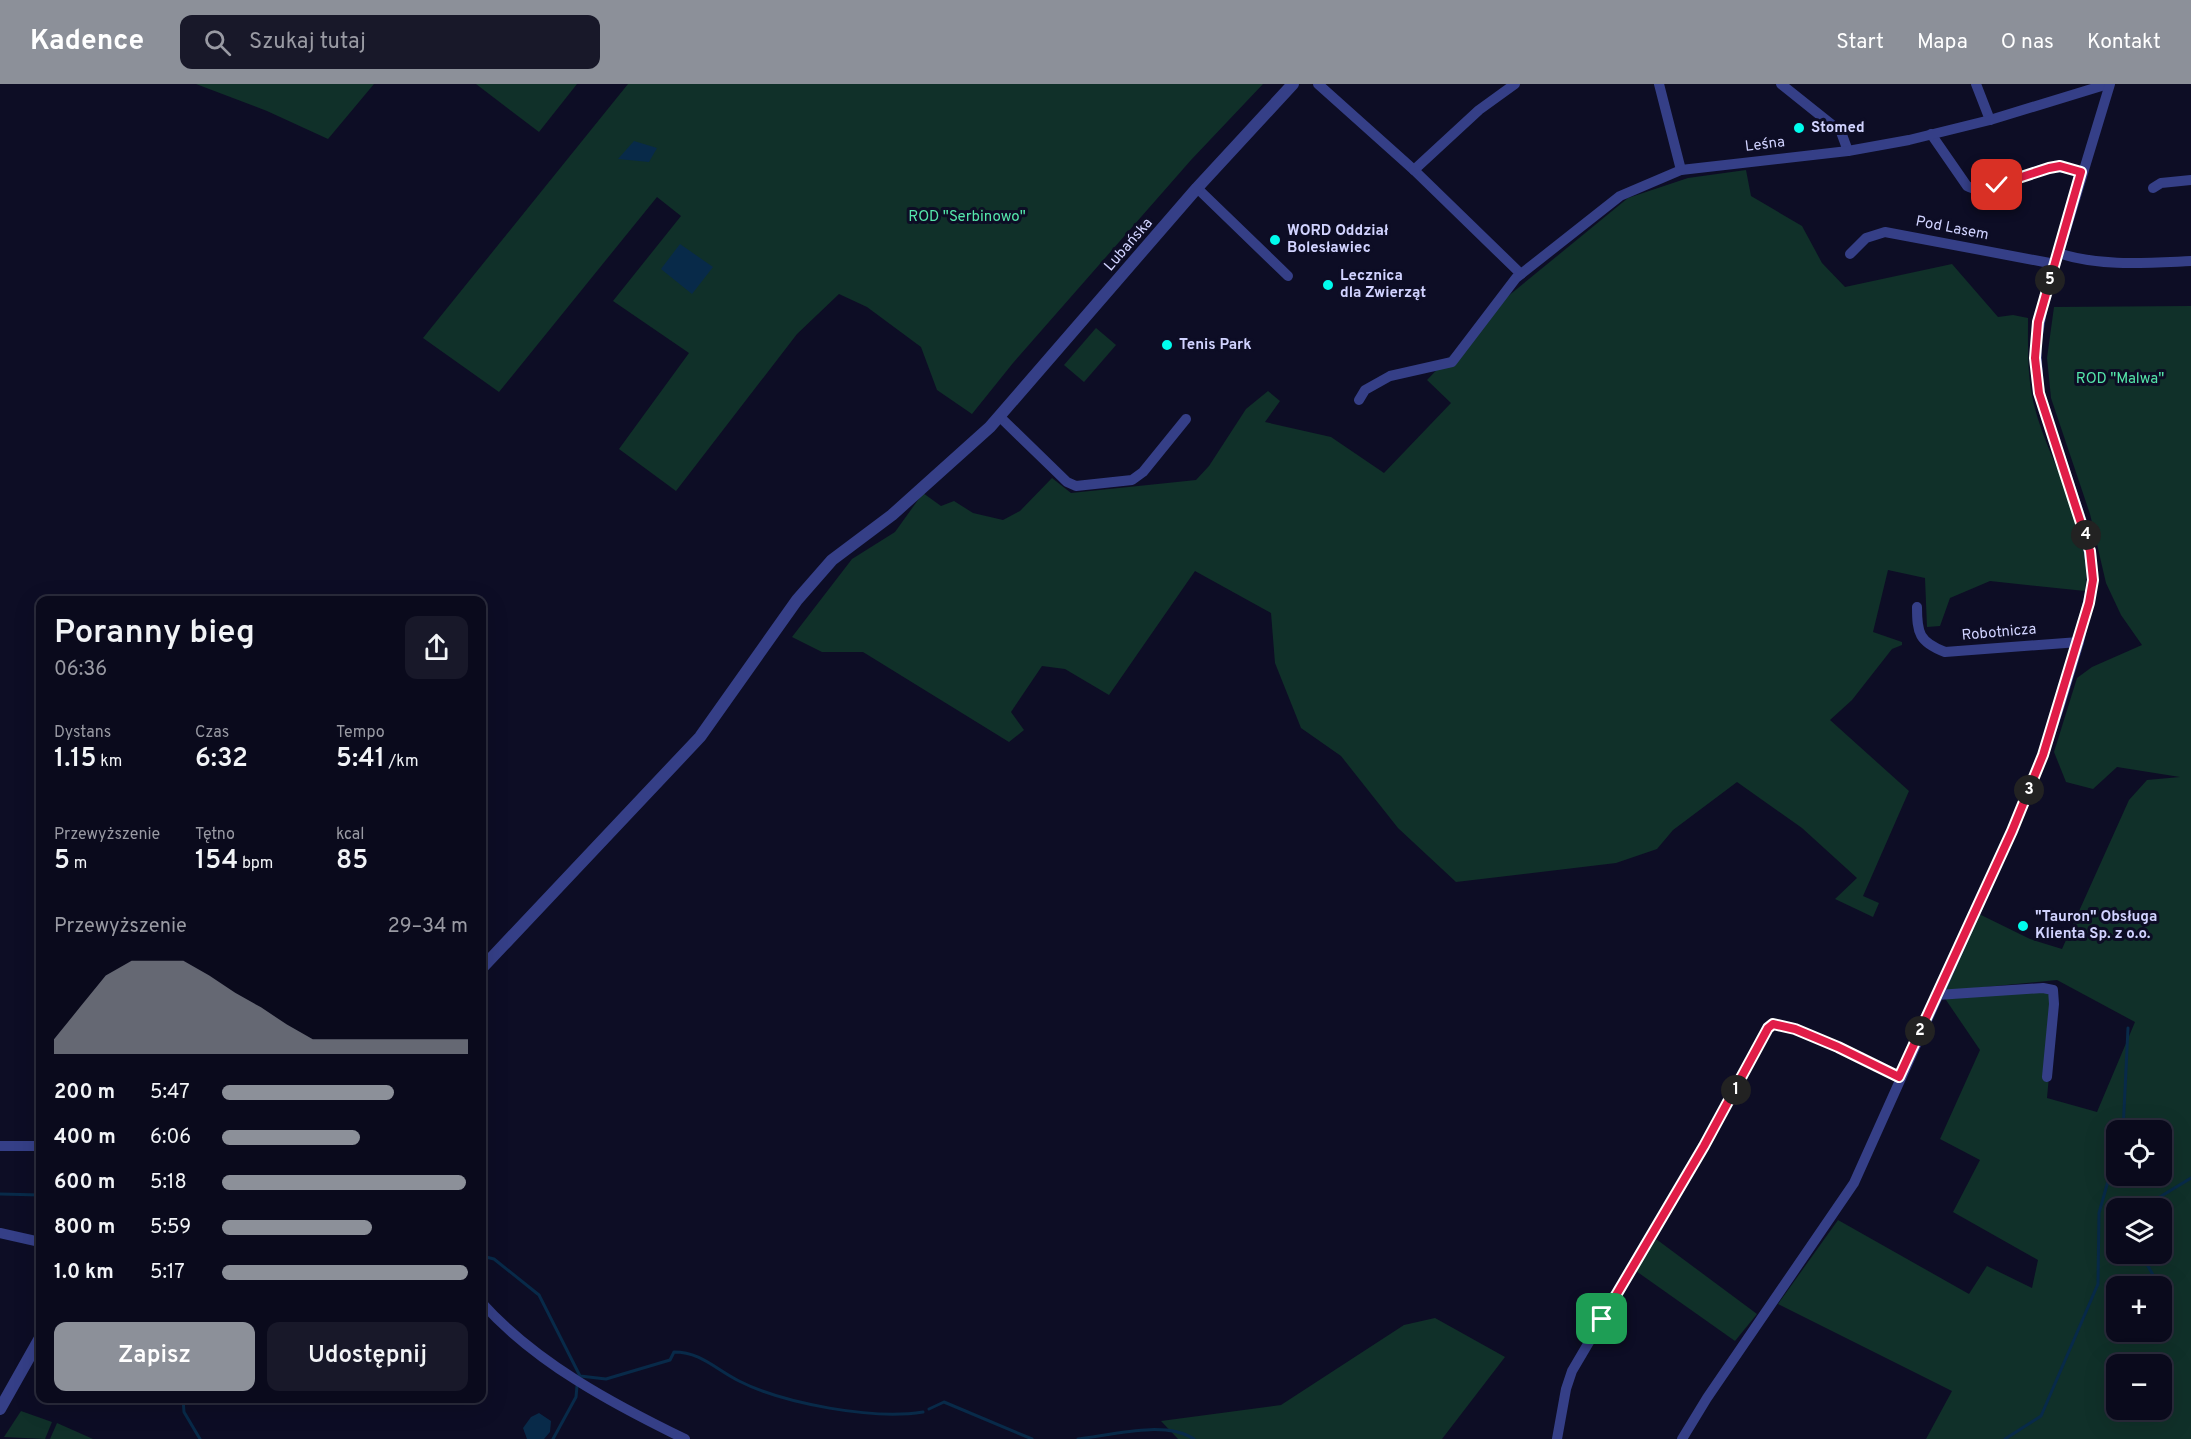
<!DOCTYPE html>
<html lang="pl">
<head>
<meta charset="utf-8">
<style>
  :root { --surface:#0a0a1c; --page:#181829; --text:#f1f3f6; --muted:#999aa3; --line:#2a2b3b; --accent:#8c9099 }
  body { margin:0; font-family:Overpass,sans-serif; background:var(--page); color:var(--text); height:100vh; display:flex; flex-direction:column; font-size:22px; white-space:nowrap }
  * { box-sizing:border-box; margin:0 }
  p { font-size:20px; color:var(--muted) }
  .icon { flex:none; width:33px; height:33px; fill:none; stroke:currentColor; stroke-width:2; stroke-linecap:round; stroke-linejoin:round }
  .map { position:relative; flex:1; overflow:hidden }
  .drawer { position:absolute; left:36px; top:512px; width:450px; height:807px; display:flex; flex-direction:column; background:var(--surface); border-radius:12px; box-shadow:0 6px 24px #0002,0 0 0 2px var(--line) }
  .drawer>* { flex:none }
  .controls { position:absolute; left:2106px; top:1036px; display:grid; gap:12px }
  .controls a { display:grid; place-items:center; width:66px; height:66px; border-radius:12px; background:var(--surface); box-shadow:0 6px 24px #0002,0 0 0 2px var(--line); font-size:30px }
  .pin { position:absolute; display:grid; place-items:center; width:51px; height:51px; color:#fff; margin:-26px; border-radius:12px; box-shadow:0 3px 9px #0006 }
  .km { position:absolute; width:30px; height:30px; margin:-15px; border-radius:50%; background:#222; color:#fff; font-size:16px; line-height:30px; text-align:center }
  .round { display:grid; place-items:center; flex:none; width:63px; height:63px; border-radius:12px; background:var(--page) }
  .head { display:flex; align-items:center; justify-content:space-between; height:102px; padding:0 18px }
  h1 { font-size:33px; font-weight:600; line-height:45px }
  .stats { display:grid; grid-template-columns:repeat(3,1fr); gap:9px; height:102px; padding:6px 18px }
  .stats div { display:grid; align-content:center }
  .stats b { font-size:26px; font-weight:600 }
  .stats small { font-size:16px; font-weight:400 }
  .stats p { font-size:16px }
  .chart { height:168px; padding:12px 18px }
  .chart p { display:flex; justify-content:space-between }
  .chart svg { width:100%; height:108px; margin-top:6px; fill:var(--accent); opacity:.7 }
  .cta { display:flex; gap:12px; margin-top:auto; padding:12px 18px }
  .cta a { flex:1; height:69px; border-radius:12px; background:var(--accent); color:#fff; font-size:24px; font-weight:600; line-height:69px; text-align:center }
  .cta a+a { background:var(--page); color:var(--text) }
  ul { padding:0 18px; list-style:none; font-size:20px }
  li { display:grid; grid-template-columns:96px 72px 1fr; align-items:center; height:45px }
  li i { height:15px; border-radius:8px; background:var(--accent) }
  header { display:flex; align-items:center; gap:36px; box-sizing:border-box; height:84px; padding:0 30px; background:var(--accent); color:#fff }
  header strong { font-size:28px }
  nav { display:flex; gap:33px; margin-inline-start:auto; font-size:21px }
  .search { width:420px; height:54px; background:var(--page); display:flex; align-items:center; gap:15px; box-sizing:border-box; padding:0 21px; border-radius:12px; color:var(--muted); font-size:22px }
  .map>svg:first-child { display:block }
  .green { fill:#103029; fill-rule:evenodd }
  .water { fill:#082a49 }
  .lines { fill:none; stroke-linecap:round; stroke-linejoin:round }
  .stream { stroke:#082a49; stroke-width:3 }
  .minor { stroke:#353f87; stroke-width:10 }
  .tertiary { stroke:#353f87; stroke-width:12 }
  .route-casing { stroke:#fff; stroke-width:12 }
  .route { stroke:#e11d48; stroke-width:8 }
  .poi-dot { fill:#00fced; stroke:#0d0d25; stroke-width:2 }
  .labels { text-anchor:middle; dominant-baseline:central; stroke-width:6; stroke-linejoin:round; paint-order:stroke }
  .poi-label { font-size:15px; font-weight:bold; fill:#d1d3ff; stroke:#0d0d25; text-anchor:start }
  .street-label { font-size:15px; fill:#d1d3ff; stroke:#0d0d25 }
  .park-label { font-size:15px; fill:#55e7ab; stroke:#0d0d25 }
</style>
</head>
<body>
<header>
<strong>Kadence</strong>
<div class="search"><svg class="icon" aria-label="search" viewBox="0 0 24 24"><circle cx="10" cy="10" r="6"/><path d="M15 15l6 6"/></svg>Szukaj tutaj</div>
<nav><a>Start</a><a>Mapa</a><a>O nas</a><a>Kontakt</a></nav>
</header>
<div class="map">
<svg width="2191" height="1355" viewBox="0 0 2191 1355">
  <rect width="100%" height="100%" fill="#0d0d25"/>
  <g class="green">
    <polygon points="196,0 374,0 328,55 267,27"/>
    <polygon points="476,0 577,0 539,48"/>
    <polygon points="628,0 1263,0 1191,76 1013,279 972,330 937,306 921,263 867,223 839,210 797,250 676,407 619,365 689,269 613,217 681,132 657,113 499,308 423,254"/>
    <path d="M1746,86l5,26 51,30 20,37 23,24 107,-23 46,53 15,-2 15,3c0,30 -1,58 6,87 15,60 60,122 51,186l-95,-10 -40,17 -10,28 -13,1 -2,-49 -37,-8 -15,62 29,10v3l-10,4 -40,51 -22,20 79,71 -46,105 16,7 -6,14 -38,-18 22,-21 -55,-50 -65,-46 -64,48 -16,19 -41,14 -160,19 -58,-54 -57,-72 -40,-28 -26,-65 -4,-50 -76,-42 -86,124 -44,-26 -23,-3 -31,46 13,18 -15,12 -146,-90h-41l-30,-15 60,-78 43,-27 28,-39 18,13 13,-5 19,12 30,7 17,-9 32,-33 19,15 125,-13 13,-14 37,-57 22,-18 12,10 -15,21 66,15 53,36 67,-70 -24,-23 80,-83 121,-99 60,-20z"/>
    <path d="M2191,222v1133h-265l26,-48 -174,-87 60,-84 131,74 18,-28 45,22 6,-28 -85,-48 27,-52 -40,-21 40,-89 -36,-53 113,-10 -10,111 50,14 38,-90 -78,-42 -113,11 35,-77 51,25 32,10 67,-149 18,-20 33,-3 -63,-10 -24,22 -27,-7 -12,-30 23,-74 15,-11 50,-22 -21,-30 -15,-32 -16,-69 -39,-116 -4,-40 7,-51zM2116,1047h46v45h-46zM2116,1125h46v45h-46zM2116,1203h46v45h-46zM2116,1281h46v45h-46z"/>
    <polygon points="1096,244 1116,261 1084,298 1064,281"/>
    <polygon points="1656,1155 1757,1230 1735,1257 1636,1187"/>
    <polygon points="1435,1234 1505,1273 1442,1355 1178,1355 1161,1337 1281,1321 1404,1241"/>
    <polygon points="21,1327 52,1338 45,1355 4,1353"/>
    <polygon points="57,1339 93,1355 50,1355"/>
  </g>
  <g class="water">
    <polygon points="634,57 657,64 649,78 618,75"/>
    <polygon points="680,160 713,183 692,210 661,185"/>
    <polygon points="539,1329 551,1337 550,1348 544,1355 527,1355 523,1344 531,1333"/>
  </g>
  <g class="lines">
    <g class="stream">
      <polyline points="2123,1047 2128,944"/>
      <polyline points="0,1110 40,1111"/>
      <polyline points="2140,1125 2191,1094"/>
      <polyline points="2141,1170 2160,1203"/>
      <path d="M482,1172l12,3 45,36 41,81 26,3 64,-19 4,-8c27,0 41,17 65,29 45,23 135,39 184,31"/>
      <polyline points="2162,1206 2167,1221 2162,1227"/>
      <polyline points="183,1314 184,1328 200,1355"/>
      <polyline points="929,1325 944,1318 1032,1355"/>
      <polyline points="553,1355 576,1313 577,1302"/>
      <path d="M1078,1355c33,-4 88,-19 116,0"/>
      <polyline points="2005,1355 2041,1332 2098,1200 2099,1129 2116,1069"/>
    </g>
    <g class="minor">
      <polyline points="1318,0 1414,86 1521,190"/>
      <polyline points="1659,0 1681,86"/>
      <polyline points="1781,0 1841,48 1848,67"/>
      <polyline points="1976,0 1990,36"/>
      <path d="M1931,50l36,52c19,12 64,-17 86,-19 10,-1 19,3 28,5"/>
      <polyline points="1414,86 1479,26 1515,0"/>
      <polyline points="1197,104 1288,192"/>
      <polyline points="2153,104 2161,99 2191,96"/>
      <path d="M2058,169c43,14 88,10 133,8"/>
      <polyline points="1850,170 1866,154 1885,148 2055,180"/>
      <polyline points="1359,316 1365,306 1390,292 1452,278 1516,194 1620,112 1681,86 1848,67 1909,56 1990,36 2108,0"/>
      <polyline points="1000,333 1067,398 1076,402 1132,396 1143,388 1186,335"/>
      <path d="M1917,523c0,26 2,35 28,45l134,-10"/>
      <polyline points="1937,911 2043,904 2053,906 2054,920 2047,993"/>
      <polyline points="0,1062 40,1062"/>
      <polyline points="0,1149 40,1158"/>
      <path d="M482,1219c54,60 131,101 203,136"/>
      <polyline points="1557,1355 1566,1305 1572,1287 1704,1063 1768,944 1773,940 1795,945 1838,963 1899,993"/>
      <polyline points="1682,1355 1707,1314 1854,1099 2012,747 2043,671 2059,624 2079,558 2093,496 2086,450 2039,309 2036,262 2043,221 2110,0"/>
    </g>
    <g class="tertiary">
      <polyline points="482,884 700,653 797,516 832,476 892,431 990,343 1197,104 1293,0"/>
      <polyline points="0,1325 40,1254"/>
    </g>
  </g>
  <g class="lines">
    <defs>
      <polyline id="route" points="1602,1235 1704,1062 1768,944 1773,940 1795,945 1838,963 1899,993 2012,747 2043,671 2089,519 2093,496 2090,467 2039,309 2035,274 2038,238 2081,88 2060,82 2049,84 1997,101"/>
    </defs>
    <use href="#route" class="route-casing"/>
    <use href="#route" class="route"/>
  </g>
  <g class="poi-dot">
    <circle cx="1799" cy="44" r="6"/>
    <circle cx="1275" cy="156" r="6"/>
    <circle cx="1328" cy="201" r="6"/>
    <circle cx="1167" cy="261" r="6"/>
    <circle cx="2023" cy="842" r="6"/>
  </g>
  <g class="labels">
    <g class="poi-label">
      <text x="1811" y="44">Stomed</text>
      <text x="1287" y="147">WORD Oddział<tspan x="1287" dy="17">Bolesławiec</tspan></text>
      <text x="1340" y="192">Lecznica<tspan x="1340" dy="17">dla Zwierząt</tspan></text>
      <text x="1179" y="261">Tenis Park</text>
      <text x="2035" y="833">"Tauron" Obsługa<tspan x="2035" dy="17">Klienta Sp. z o.o.</tspan></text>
    </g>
    <g class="street-label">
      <text transform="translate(1765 61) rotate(-7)">Leśna</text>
      <text transform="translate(1952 145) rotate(11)">Pod Lasem</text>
      <text transform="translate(1129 161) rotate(-49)">Lubańska</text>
      <text transform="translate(1999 549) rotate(-5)">Robotnicza</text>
    </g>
    <g class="park-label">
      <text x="967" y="133">ROD "Serbinowo"</text>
      <text x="2120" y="295">ROD "Malwa"</text>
    </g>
  </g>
</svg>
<div class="controls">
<a><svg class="icon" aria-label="locate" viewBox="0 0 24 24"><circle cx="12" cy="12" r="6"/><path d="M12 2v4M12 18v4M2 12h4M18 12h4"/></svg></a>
<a><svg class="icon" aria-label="layers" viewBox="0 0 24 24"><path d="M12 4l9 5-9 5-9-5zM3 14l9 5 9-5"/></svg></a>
<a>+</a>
<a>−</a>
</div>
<div class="pin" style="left:1602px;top:1235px;background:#1e9e55"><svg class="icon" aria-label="arrive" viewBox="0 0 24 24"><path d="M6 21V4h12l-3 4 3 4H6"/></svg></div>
<div class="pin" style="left:1997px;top:101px;background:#d93025"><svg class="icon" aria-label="check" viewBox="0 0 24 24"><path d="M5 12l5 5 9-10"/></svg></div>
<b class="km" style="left:1736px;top:1006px">1</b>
<b class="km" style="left:1920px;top:947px">2</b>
<b class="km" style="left:2029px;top:706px">3</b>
<b class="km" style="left:2086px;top:451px">4</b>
<b class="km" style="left:2050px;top:196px">5</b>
<section class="drawer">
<div class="head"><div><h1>Poranny bieg</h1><p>06:36</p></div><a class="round"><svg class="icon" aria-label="share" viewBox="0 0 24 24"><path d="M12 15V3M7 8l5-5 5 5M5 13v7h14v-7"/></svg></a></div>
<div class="stats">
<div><p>Dystans</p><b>1.15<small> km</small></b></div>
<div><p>Czas</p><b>6:32</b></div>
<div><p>Tempo</p><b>5:41<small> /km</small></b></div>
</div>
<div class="stats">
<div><p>Przewyższenie</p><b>5<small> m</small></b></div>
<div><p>Tętno</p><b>154<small> bpm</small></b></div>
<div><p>kcal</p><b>85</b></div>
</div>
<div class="chart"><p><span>Przewyższenie</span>29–34 m</p>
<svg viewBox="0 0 160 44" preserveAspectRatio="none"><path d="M0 44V38L10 25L20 12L30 6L40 6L50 6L60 12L70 19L80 25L90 32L100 38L110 38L120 38L130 38L140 38L150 38L160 38V44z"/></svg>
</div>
<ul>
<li><b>200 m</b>5:47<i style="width:70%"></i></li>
<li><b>400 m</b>6:06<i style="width:56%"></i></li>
<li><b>600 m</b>5:18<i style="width:99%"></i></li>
<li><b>800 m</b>5:59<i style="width:61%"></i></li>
<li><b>1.0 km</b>5:17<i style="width:100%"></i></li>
</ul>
<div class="cta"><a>Zapisz</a><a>Udostępnij</a></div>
</section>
</div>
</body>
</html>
